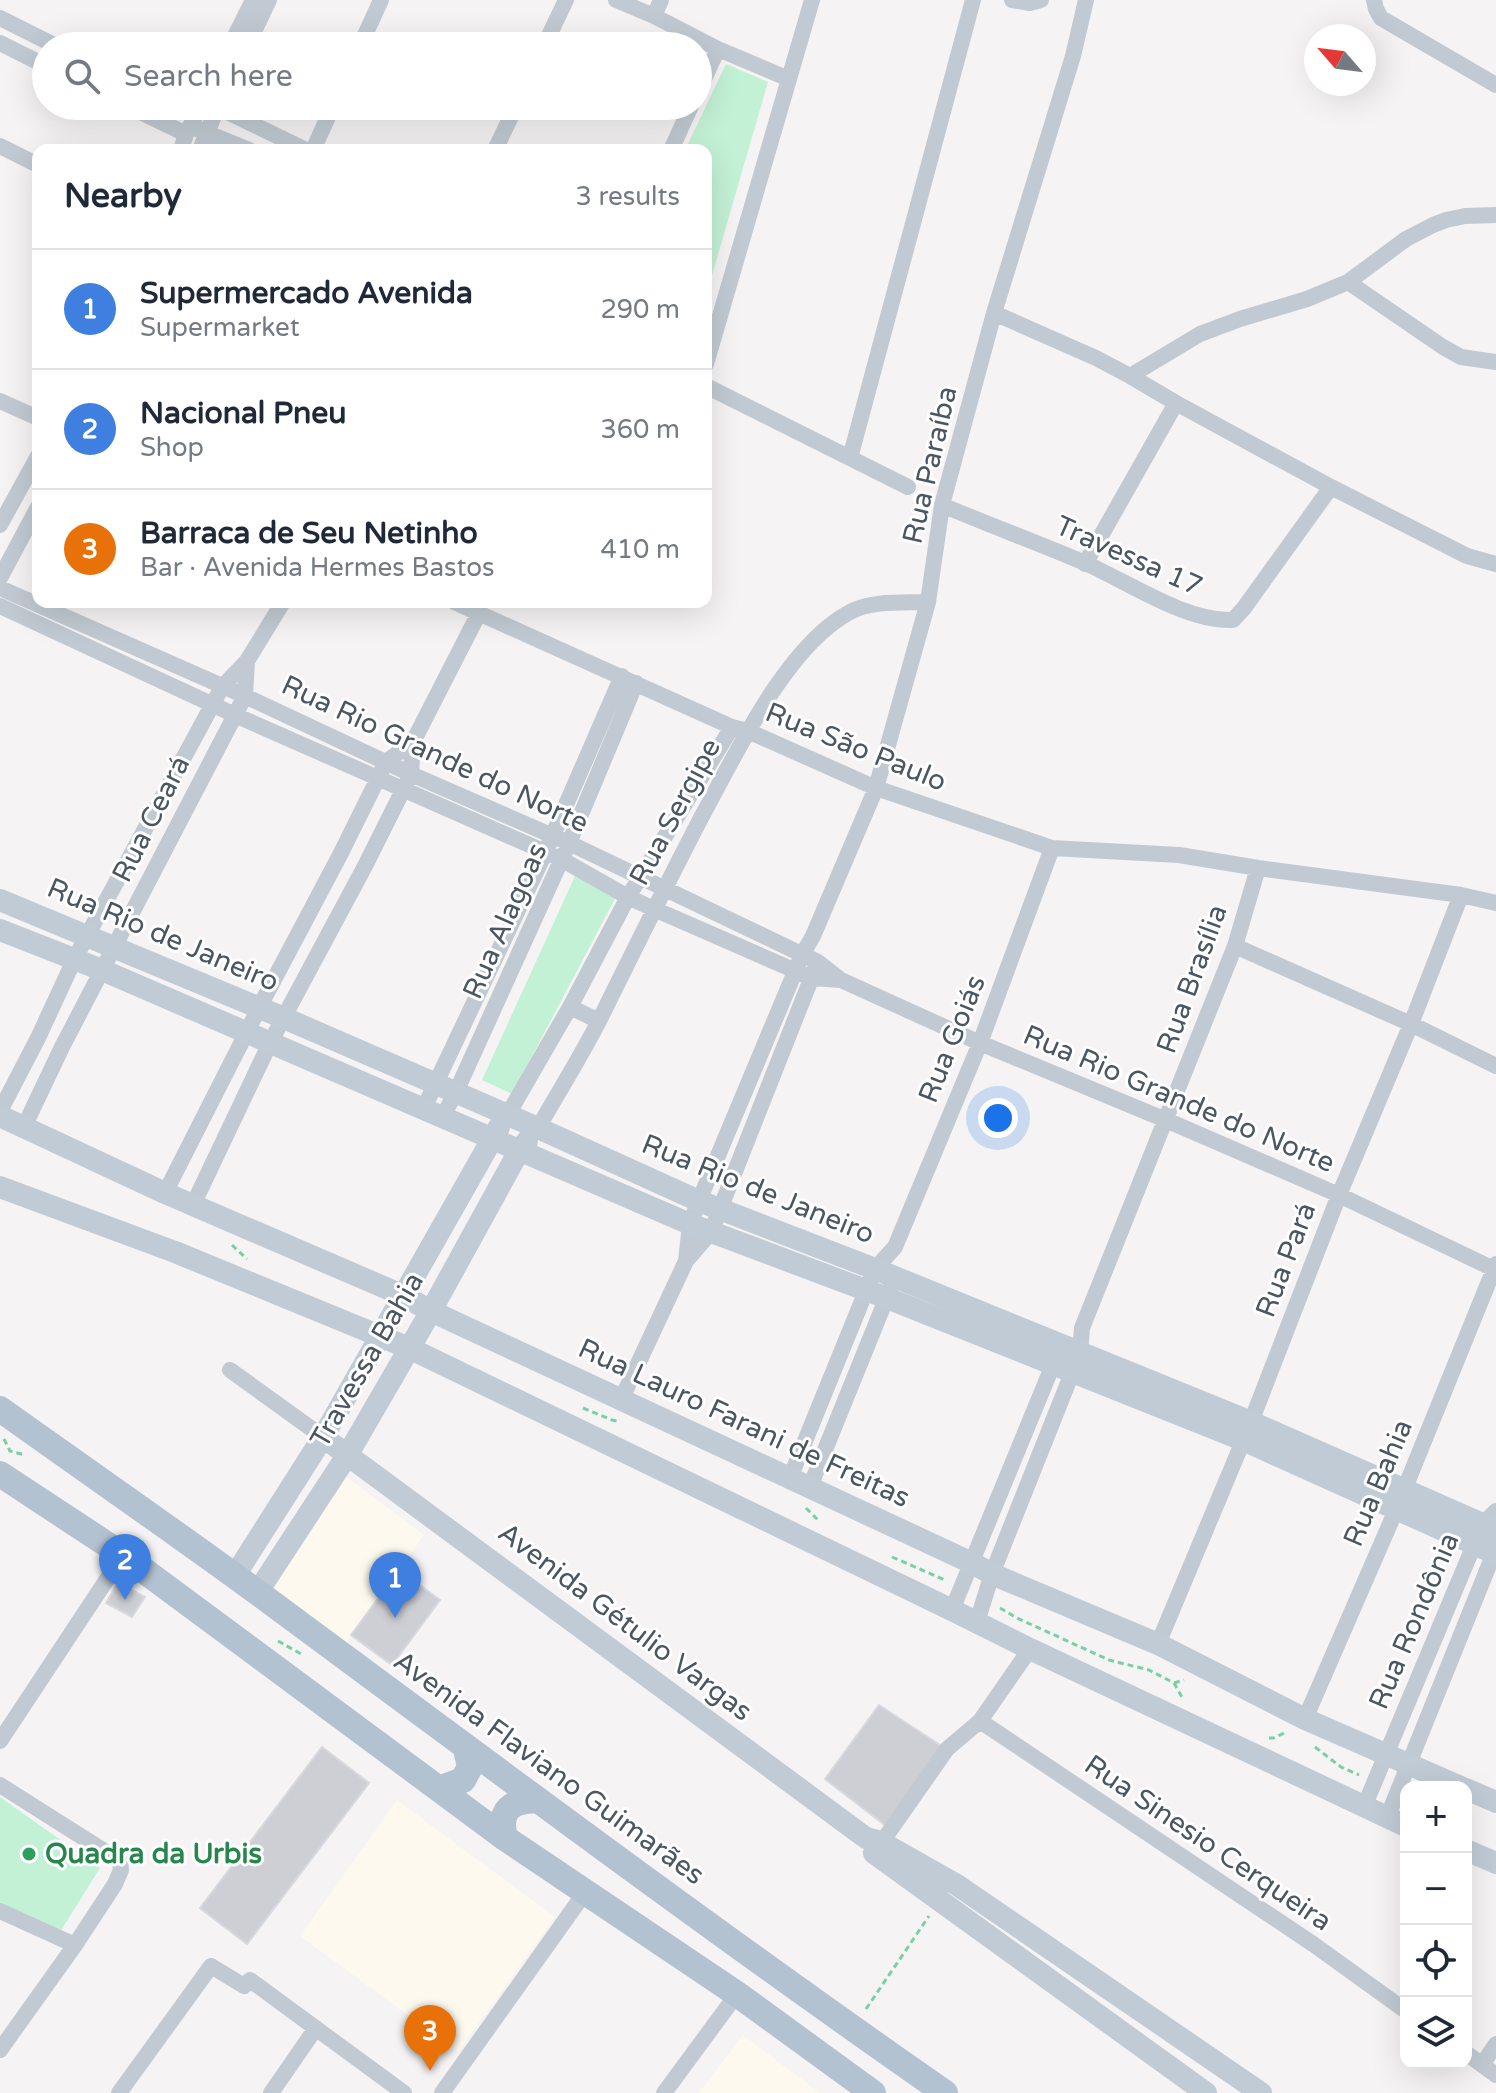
<!DOCTYPE html>
<html lang="en">
<head>
<meta charset="utf-8">
<style>
  body { margin:0; font-family:"Varela Round",sans-serif; background:#f6f6f7; color:#1f2937 }
  .controls { position:absolute; right:24px; bottom:24px; display:grid; overflow:hidden; border-radius:16px; box-shadow:0 8px 32px #0002 }
  .controls button { width:72px; height:72px; display:grid; place-items:center; padding:0; border:0; border-bottom:2px solid #e0e1e3; background:#fff; color:#1f2937; font:40px sans-serif }
  .compass { position:absolute; left:1304px; top:24px; width:72px; height:72px; border-radius:50%; background:#fff; box-shadow:0 8px 32px #0002; rotate:298deg }
  .you { position:absolute; left:998px; top:1118px; width:28px; height:28px; margin:-20px; border:6px solid #fff; border-radius:50%; background:#1a73e8; box-shadow:0 0 0 12px #1a73e833 }
  .badge { display:grid; place-items:center; width:52px; height:52px; border-radius:50%; background:#1a73e8; color:#fff; font-size:26px; font-weight:700 }
  .pin { position:absolute; translate:-50% -66px; filter:drop-shadow(0 2px 4px #0008) }
  .pin::after { content:''; position:absolute; top:42px; width:28px; height:24px; background:inherit; clip-path:polygon(0 0,100% 0,50% 100%) }
  .list { margin:0; padding:0; list-style:none }
  h2 { display:flex; justify-content:space-between; align-items:center; height:104px; margin:0; padding:0 32px; font-size:34px }
  h2 small { font-size:26px; font-weight:400; color:#747a83 }
  .list li { display:grid; grid-template-columns:52px 1fr auto; gap:24px; align-items:center; box-sizing:border-box; height:120px; padding:0 32px; border-top:2px solid #e0e1e3 }
  .list b { display:block; font-size:30px; white-space:nowrap }
  .list p { margin:0; font-size:26px; white-space:nowrap; color:#747a83 }
  .list em { font-size:26px; font-style:normal; color:#747a83 }
  .icon { flex:none; width:44px; height:44px; fill:none; stroke:currentColor; stroke-width:2; stroke-linecap:round; stroke-linejoin:round }
  .map { position:relative; flex:none; width:1496px; height:2093px; overflow:hidden }
  .search { position:absolute; background:#fff; box-shadow:0 8px 32px #0002; left:32px; top:32px; width:680px; height:88px; display:flex; align-items:center; gap:20px; box-sizing:border-box; padding:0 28px; border-radius:44px; color:#747a83; font-size:30px }
  .panel { position:absolute; background:#fff; box-shadow:0 8px 32px #0002; left:32px; top:144px; width:680px; height:464px; border-radius:16px }
  .map>svg:first-child { display:block }
  .commercial { fill:#fdf9ef }
  .green { fill:#c3f1d5 }
  .building { fill:#cdcfd5; stroke:#d7d9de; stroke-width:2 }
  .lines { fill:none; stroke-linecap:round; stroke-linejoin:round }
  .path { stroke:#7ad0a6; stroke-width:3; stroke-dasharray:6 4; stroke-linecap:butt }
  .street { stroke:#c1cad2; stroke-width:16 }
  .secondary { stroke:#c1cbd6; stroke-width:22 }
  .primary { stroke:#b3c2d1; stroke-width:26 }
  .leisure-dot { fill:#2e9e5b; stroke:#fff; stroke-width:3 }
  .labels { text-anchor:middle; dominant-baseline:central; stroke-width:6; stroke-linejoin:round; paint-order:stroke }
  .street-label { font-size:28px; fill:#4a5661; stroke:#fff }
  .leisure-label { font-size:28px; font-weight:bold; fill:#27864d; stroke:#fff; text-anchor:start }
</style>
</head>
<body>
<div class="map">
<svg width="1496" height="2093" viewBox="0 0 1496 2093">
  <rect width="100%" height="100%" fill="#f5f3f3"/>
  <path class="commercial" d="M344,1475L424,1535L351,1635L347,1643L269,1587Z
    M397,1800L555,1917L458,2052L300,1936Z
    M743,2035L820,2093H699Z"/>
  <path class="green" d="M726,64L768,82L706,296V150H685Z
    M576,874L617,895L512,1094L482,1080Z
    M0,1797L100,1868L60,1932L0,1903Z"/>
  <path class="building" d="M399,1570L440,1600L392,1665L351,1635Z
    M118,1583L145,1597L132,1617L106,1603Z
    M879,1705L946,1749L890,1829L825,1779Z
    M322,1747L369,1783L247,1944L200,1908Z"/>
  <g class="lines">
    <path class="path" d="M232,1245L247,1259
      M583,1408L612,1420L617,1421
      M4,1439L10,1451L25,1455
      M806,1508L820,1522
      M892,1557L947,1581
      M1000,1608L1017,1618L1109,1660L1149,1670L1174,1683L1183,1699
      M278,1641L303,1655
      M1174,1683L1184,1680
      M1269,1738H1274L1286,1732
      M1315,1747L1341,1767L1359,1775
      M866,2009L929,1916"/>
    <path class="street" d="M616,0L654,16L718,49L789,79
      M1012,0L1030,3L1041,0
      M1374,0L1376,9L1381,18L1496,85
      M654,16L661,0
      M0,18L56,46
      M0,43L46,66
      M230,46L253,0
      M247,46L269,0
      M360,46L381,0
      M544,46L566,0
      M698,92L718,49
      M128,106L186,134
      M215,106L306,150
      M190,126L249,150
      M0,146L38,165
      M181,150L186,134L201,106
      M200,150L218,106
      M313,150L333,106
      M495,150L516,106
      M671,150L691,106
      M1348,282L1443,347L1461,357L1496,362
      M994,313L1096,358L1130,376L1176,403L1331,487L1467,556L1496,564
      M706,364L812,0
      M1130,376L1200,334L1240,319L1307,299L1348,282L1406,239L1433,225L1446,220L1465,216L1496,215
      M706,386L908,487
      M0,401L38,418
      M850,458L973,0
      M942,505C989,525 1038,543 1085,563C1128,582 1186,622 1233,620L1244,608L1331,487
      M0,525L38,456
      M1085,564L1176,403
      M0,578L38,507
      M0,588L245,696L411,774L569,843L818,962L841,980L980,1043L1166,1120L1339,1195L1496,1270
      M454,602L732,727L748,731L876,788L1052,848L1179,855L1258,868L1461,895L1496,903
      M0,606L235,715L561,859L628,897L654,909L812,978L841,980
      M1235,946L1411,1024L1496,1066
      M570,1007L599,1021
      M424,1108L545,853L622,676
      M0,1111L38,1038L74,960L222,687L247,661L283,602
      M443,1116L456,1092L569,843L636,683
      M507,1116L570,1007L628,897L732,727
      M24,1127L62,1047L245,696L247,661
      M538,1128C559,1091 582,1055 601,1017C634,950 667,883 702,816C736,754 786,646 850,612C872,600 904,603 928,602
      M165,1193L259,1008L341,853L386,762L413,742
      M193,1205L270,1043L365,866L411,774L413,742L479,613
      M686,1261L690,1224L699,1201L802,955L813,936L876,788L928,602L942,505L994,313L1073,56L1086,0
      M230,1370L323,1437
      M622,1398L686,1261L711,1232L815,969
      M790,1478L875,1269L895,1247L980,1043L1052,848
      M810,1487L891,1287
      M952,1610L1057,1355
      M977,1622L992,1574L1080,1353L1082,1328L1235,946L1258,868
      M1158,1644L1251,1422L1339,1195L1411,1024L1461,895
      M1305,1719L1396,1510L1496,1264
      M980,1721L1313,1944L1406,2011
      M0,1741L123,1555
      M0,1785L120,1861L121,1870L115,1884L75,1945L0,2050
      M1364,1807L1474,1545L1483,1524L1496,1511
      M1387,1818L1496,1548
      M877,1849L947,1749L980,1721L1030,1649
      M0,1911L75,1945
      M1466,2053L1496,2075
      M1482,2065L1496,2044
      M119,2093L211,1966L244,1986L250,1980L404,2093
      M271,2093L316,2028
      M442,2093L586,1891
      M664,2093L737,1994"/>
    <path class="secondary" d="M0,900L284,1018L538,1128L699,1201L875,1269L1251,1422L1496,1530
      M0,930L102,970L690,1224L887,1298L1243,1440L1496,1554
      M0,1116L165,1193L402,1295L431,1311L972,1563L992,1574L1158,1644L1305,1719L1461,1787
      M0,1187L175,1252L409,1348L952,1610L1030,1649L1406,1826
      M323,1437L866,1838L881,1842L957,1885L1261,2093
      M234,1577L323,1437L499,1127
      M257,1593L348,1454L431,1311L519,1151L527,1141
      M1466,1789L1496,1802
      M1466,1850L1496,1863
      M874,1853L1206,2093"/>
    <path class="primary" d="M0,1409C87,1471 175,1532 261,1595C488,1763 714,1932 945,2093
      M0,1474L123,1555L505,1838L737,1994L873,2093
      M439,1789L463,1780L470,1767L466,1749
      M505,1838C498,1809 511,1801 538,1800"/>
  </g>
  <circle class="leisure-dot" cx="29" cy="1854" r="8"/>
  <g class="labels">
    <g class="street-label">
      <text transform="translate(930 465) rotate(-77)">Rua Paraíba</text>
      <text transform="translate(1129 556) rotate(24)">Travessa 17</text>
      <text transform="translate(856 747) rotate(22)">Rua São Paulo</text>
      <text transform="translate(435 754) rotate(25)">Rua Rio Grande do Norte</text>
      <text transform="translate(675 812) rotate(-62)">Rua Sergipe</text>
      <text transform="translate(151 819) rotate(-63)">Rua Ceará</text>
      <text transform="translate(505 921) rotate(-66)">Rua Alagoas</text>
      <text transform="translate(163 935) rotate(23)">Rua Rio de Janeiro</text>
      <text transform="translate(1192 979) rotate(-70)">Rua Brasília</text>
      <text transform="translate(952 1039) rotate(-68)">Rua Goiás</text>
      <text transform="translate(1179 1099) rotate(23)">Rua Rio Grande do Norte</text>
      <text transform="translate(758 1189) rotate(22)">Rua Rio de Janeiro</text>
      <text transform="translate(1286 1260) rotate(-69)">Rua Pará</text>
      <text transform="translate(367 1360) rotate(-60)">Travessa Bahia</text>
      <text transform="translate(744 1423) rotate(25)">Rua Lauro Farani de Freitas</text>
      <text transform="translate(1378 1483) rotate(-67)">Rua Bahia</text>
      <text transform="translate(1414 1621) rotate(-67)">Rua Rondônia</text>
      <text transform="translate(625 1622) rotate(37)">Avenida Gétulio Vargas</text>
      <text transform="translate(549 1768) rotate(36)">Avenida Flaviano Guimarães</text>
      <text transform="translate(1208 1843) rotate(34)">Rua Sinesio Cerqueira</text>
    </g>
    <g class="leisure-label">
      <text x="45" y="1854">Quadra da Urbis</text>
    </g>
  </g>
</svg>
<div class="controls">
<button>+</button>
<button>−</button>
<button><svg class="icon" aria-label="locate" viewBox="0 0 24 24"><circle cx="12" cy="12" r="6"/><path d="M12 2v4M12 18v4M2 12h4M18 12h4"/></svg></button>
<button><svg class="icon" aria-label="layers" viewBox="0 0 24 24"><path d="M12 4l9 5-9 5-9-5zM3 14l9 5 9-5"/></svg></button>
</div>
<svg class="compass" viewBox="-18 -18 36 36"><path d="M0-13l5 13h-10z" fill="#e53935"/><path d="M0 13l5-13h-10z" fill="#747a83"/></svg>
<div class="you"></div>
<div class="pin badge" style="left:395px;top:1618px;background:#3f7fe0">1</div>
<div class="pin badge" style="left:125px;top:1600px;background:#3f7fe0">2</div>
<div class="pin badge" style="left:430px;top:2071px;background:#e8710a">3</div>
<div class="search"><svg class="icon" aria-label="search" viewBox="0 0 24 24"><circle cx="10" cy="10" r="6"/><path d="M15 15l6 6"/></svg>Search here</div>
<section class="panel">
<h2>Nearby<small>3 results</small></h2>
<ul class="list">
<li><span class="badge" style="background:#3f7fe0">1</span><div><b>Supermercado Avenida</b><p>Supermarket</p></div><em>290 m</em></li>
<li><span class="badge" style="background:#3f7fe0">2</span><div><b>Nacional Pneu</b><p>Shop</p></div><em>360 m</em></li>
<li><span class="badge" style="background:#e8710a">3</span><div><b>Barraca de Seu Netinho</b><p>Bar · Avenida Hermes Bastos</p></div><em>410 m</em></li>
</ul>
</section>
</div>
</body>
</html>
